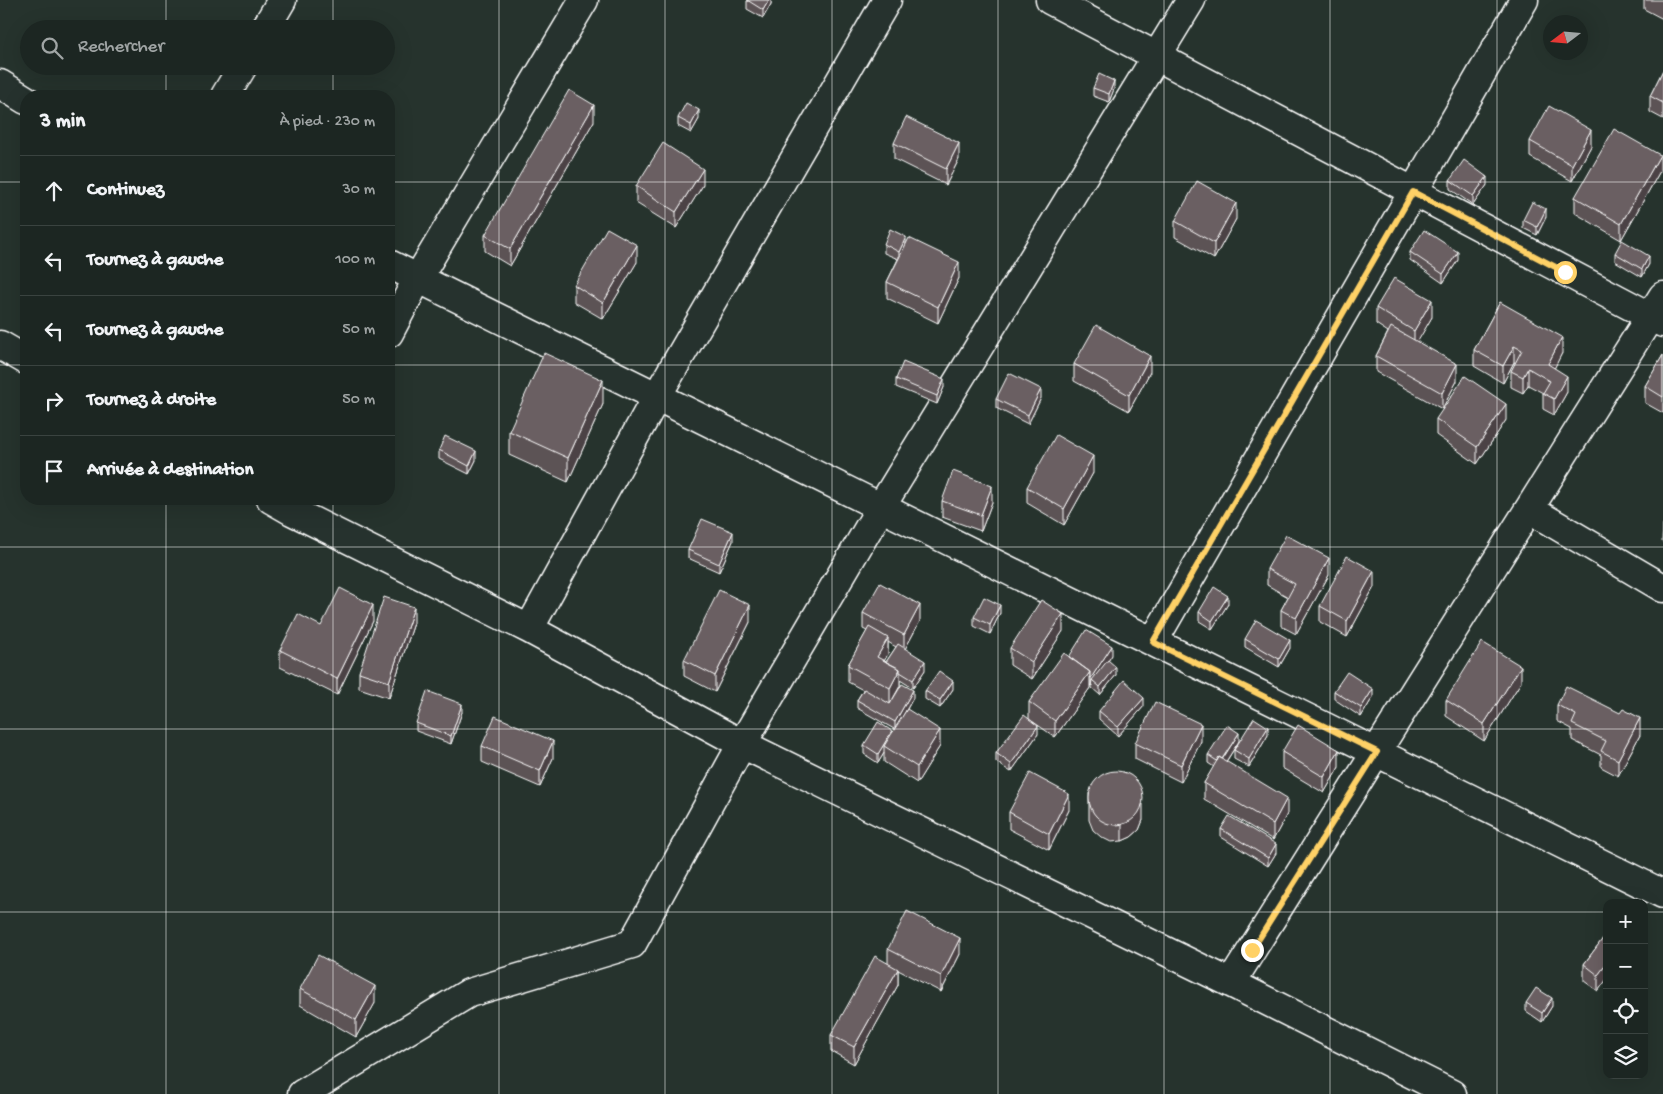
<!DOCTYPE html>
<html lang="fr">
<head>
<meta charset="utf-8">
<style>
  body { margin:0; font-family:"Gochi Hand",sans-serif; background:#252e2a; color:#f1f3f6 }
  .controls { position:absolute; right:15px; bottom:15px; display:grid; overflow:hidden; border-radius:10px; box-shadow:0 5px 20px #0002 }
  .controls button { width:45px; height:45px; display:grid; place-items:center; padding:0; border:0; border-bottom:1px solid #3a4340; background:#1c2622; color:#f1f3f6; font:25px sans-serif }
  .compass { position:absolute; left:1543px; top:15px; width:45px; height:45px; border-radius:50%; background:#1c2622; box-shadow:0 5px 20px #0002; rotate:254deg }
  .stop { position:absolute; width:15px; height:15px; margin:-11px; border:4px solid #ffd166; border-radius:50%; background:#fff }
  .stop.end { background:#ffd166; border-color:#fff; box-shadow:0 1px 5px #0008 }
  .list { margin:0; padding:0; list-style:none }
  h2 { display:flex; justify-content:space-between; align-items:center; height:65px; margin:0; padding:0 20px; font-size:21px }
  h2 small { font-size:16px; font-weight:400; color:#a0a5a5 }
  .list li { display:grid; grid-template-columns:32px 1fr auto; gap:15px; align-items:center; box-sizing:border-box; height:70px; padding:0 20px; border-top:1px solid #3a4340 }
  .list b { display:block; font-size:19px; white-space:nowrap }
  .list em { font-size:16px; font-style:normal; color:#a0a5a5 }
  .icon { flex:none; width:28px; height:28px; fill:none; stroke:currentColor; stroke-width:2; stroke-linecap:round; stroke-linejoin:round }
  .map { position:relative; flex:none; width:1663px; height:1094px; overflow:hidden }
  .search { position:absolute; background:#1c2622; box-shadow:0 5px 20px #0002; left:20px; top:20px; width:375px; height:55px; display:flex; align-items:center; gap:12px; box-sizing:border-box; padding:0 18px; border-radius:28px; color:#a0a5a5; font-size:19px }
  .panel { position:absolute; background:#1c2622; box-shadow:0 5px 20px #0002; left:20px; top:90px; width:375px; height:415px; border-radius:20px }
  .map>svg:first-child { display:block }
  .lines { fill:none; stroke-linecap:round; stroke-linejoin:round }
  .minor-casing { stroke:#fff; stroke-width:31 }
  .minor { stroke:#26332d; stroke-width:28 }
  .wall { fill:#5c5254; stroke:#fff; fill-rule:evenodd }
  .shaded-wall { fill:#4b4245; stroke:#fff }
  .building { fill:#6b5f62; stroke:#fff }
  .route { stroke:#ffd166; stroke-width:6 }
  .grid { fill:none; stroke:#fff; stroke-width:1; stroke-opacity:0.55 }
</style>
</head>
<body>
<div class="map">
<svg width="1663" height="1094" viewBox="0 0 1663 1094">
  <rect width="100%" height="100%" fill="#26332d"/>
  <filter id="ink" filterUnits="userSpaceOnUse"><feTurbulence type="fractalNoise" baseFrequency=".02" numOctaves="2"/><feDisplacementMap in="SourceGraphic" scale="10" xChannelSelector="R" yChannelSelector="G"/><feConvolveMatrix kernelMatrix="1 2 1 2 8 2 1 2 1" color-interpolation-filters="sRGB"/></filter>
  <g filter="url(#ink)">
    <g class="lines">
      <defs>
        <path id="minor" d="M1050,0L1663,323
          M265,29L282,0
          M0,84L26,100
          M225,96L243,66
          M389,264L1663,894
          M389,333L418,278L584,0
          M0,345L26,360
          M271,499L292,511L529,629L742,744L1231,983L1452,1094
          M1529,509L1663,588
          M529,629L657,396L887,0
          M1153,642L1524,0
          M1231,983L1663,296
          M302,1094L469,993L632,944L742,744L881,507L1191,0"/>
      </defs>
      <use href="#minor" class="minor-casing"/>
      <use href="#minor" class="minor"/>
    </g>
    <path class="wall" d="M771,0V4L763,18L747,9V1Z
      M1644,0H1663V19L1644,9Z
      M1663,70V119L1650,112V96Z
      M1093,88L1114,89L1109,102L1093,96Z
      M678,118L699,119L691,133L678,126Z
      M594,121L510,266L485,251V235Z
      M1530,141L1591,146L1572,181L1530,157Z
      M894,143L959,159L946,185L894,159Z
      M1660,171L1621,240L1575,213V197Z
      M1450,180L1487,185L1473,205L1450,189Z
      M703,185L676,228L636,203V186Z
      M1546,217L1537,235L1523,228V220Z
      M1236,219L1214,259L1175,237V221Z
      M906,243L959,278L938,323L887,298V282L898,259L884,253V244Z
      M1410,252L1458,260L1443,283L1410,260Z
      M1615,253L1649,264L1642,277L1615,261Z
      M637,262L603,319L574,302V285Z
      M1500,302L1562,353L1554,368L1567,392L1554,415L1543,409V393L1528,385L1523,393L1511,387V371L1516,363L1514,362L1503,383L1474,366V350Z
      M1376,308L1432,317L1417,342L1457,381L1442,409L1376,372V356L1388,332L1376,324Z
      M1663,355V413L1645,403V386Z
      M1074,364L1150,372L1129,411L1074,381Z
      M896,379L944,387L937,404L896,387Z
      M1041,398L1028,424L996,408V399Z
      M603,404L568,482L509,455V431Z
      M1436,419L1506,420L1477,464L1436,435Z
      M439,450L476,460L469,474L439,459Z
      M1093,473L1064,525L1027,503V487Z
      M942,501L992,502L981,531L942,517Z
      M1663,524V542H1662Z
      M733,541L719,572L688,558V550Z
      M1267,569L1329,575L1296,634L1281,626V610L1288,597L1267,585Z
      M1374,587L1347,637L1320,622V606Z
      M1228,604L1212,629L1199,621V612Z
      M863,613L920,621L905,649L925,670L913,688L900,680V686L890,704L913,698L907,709L940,746L917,783L884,762V753L878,763L864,754V745L892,733L894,729L857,708V700L863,690L848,682V665L867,631L863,629ZM888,642L896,647L886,662L884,661L888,654Z
      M1000,613L990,634L974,626V617Z
      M373,621L337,695L280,667V650L321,626Z
      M750,622L715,692L684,676V660Z
      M414,623L389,698L359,688V672Z
      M1063,631L1032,679L1010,665V648Z
      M1245,639L1290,648L1279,667L1245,647Z
      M1112,655L1108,661L1116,675L1100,695L1092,688V685L1091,686L1090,685V688L1055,737L1029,719V702L1069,657Z
      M1521,682L1484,741L1446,716V700Z
      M953,689L940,708L925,699V691Z
      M1334,691L1373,697L1361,717L1334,699Z
      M1557,705L1640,735L1618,776L1601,767V755L1572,740V729L1557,721Z
      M1144,706L1118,736L1099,719V711Z
      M462,712L451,744L416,731V723Z
      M1038,734L1011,772L996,762V753Z
      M1268,735L1249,767L1234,759V750Z
      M1201,741L1181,782L1135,759V743Z
      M1239,741L1226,762L1287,814L1273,840L1204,799V783L1214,767L1208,763V755Z
      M482,746L553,758L540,787L482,762Z
      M1282,752L1339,767L1324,793L1282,768Z
      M1089,793L1143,820L1139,830L1131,837L1122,841L1111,842L1101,837L1093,830L1089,820Z
      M1069,810L1049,850L1009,829V812Z
      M1221,829L1276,853L1268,866L1221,837Z
      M1607,933V979L1598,991L1584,981V964Z
      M888,949L960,954L941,992L898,970V985L854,1064L831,1051V1035L888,964Z
      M300,989L375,1003L356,1037L300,1005Z
      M1526,1003L1552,1006L1542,1022L1526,1011Z"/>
    <path class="shaded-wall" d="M769,0H771V4L763,18V10Z
      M1114,81V89L1109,102V94Z
      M594,105V121L510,266V249Z
      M699,110V119L691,133V125Z
      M1591,130V146L1572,181V165Z
      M959,143V159L946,185V169Z
      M1660,155V171L1621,240V224Z
      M703,169V185L676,228V212Z
      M1487,177V185L1473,205V196Z
      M1236,203V219L1214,259V243Z
      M1546,209V217L1537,235V227Z
      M906,237V245L899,260V252Z
      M637,245V262L603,319V303Z
      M1458,252V260L1443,283V274Z
      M1649,256V264L1642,277V269Z
      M959,262V278L938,323V307Z
      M1432,300V317L1414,348V331Z
      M1562,337V353L1548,381V364Z
      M1514,346V362L1503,383V366Z
      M1150,356V372L1129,411V395Z
      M1457,364V381L1442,409V393Z
      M1528,368V385L1523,393V377Z
      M1567,376V392L1554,415V399Z
      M944,379V387L937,404V396Z
      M603,380V404L568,482V458Z
      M1041,389V398L1028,424V415Z
      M1506,404V420L1477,464V447Z
      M476,451V460L469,474V466Z
      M1093,456V473L1064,525V509Z
      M992,486V502L981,531V515Z
      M733,532V541L719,572V564Z
      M1329,558V575L1296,634V618Z
      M1374,571V587L1347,637V621Z
      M1228,596V604L1212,629V621Z
      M373,605V621L337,695V679Z
      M750,605V622L715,692V676Z
      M920,605V621L904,651V635Z
      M1000,605V613L990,634V625Z
      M414,607V623L389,698V682Z
      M1063,614V631L1032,679V662Z
      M888,638V654L877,674V657Z
      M1290,640V648L1279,667V659Z
      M1112,646V655L1094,682L1092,680L1091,686V678Z
      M925,661V670L913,688V680Z
      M1521,666V682L1484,741V724Z
      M1116,667V675L1100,695V687Z
      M900,669V686L890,704V688Z
      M1090,672V688L1055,737V721Z
      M953,681V689L940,708V700Z
      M1373,689V697L1361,717V708Z
      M913,690V698L895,730V722Z
      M1144,698V706L1118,736V727Z
      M462,704V712L451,744V736Z
      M1640,718V735L1618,776V760Z
      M1201,724V741L1181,782V765Z
      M1038,726V734L1011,772V764Z
      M1268,727V735L1249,767V759Z
      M940,730V746L917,783V767Z
      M892,731V740L884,746V753L878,763V754Z
      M1239,733V741L1220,771V763Z
      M553,741V758L540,787V771Z
      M1339,750V767L1324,793V777Z
      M1069,794V810L1049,850V834Z
      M1287,798V814L1273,840V824Z
      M1143,804V820L1139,830L1131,837L1122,841V825Z
      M1276,844V853L1268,866V858Z
      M960,938V954L941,992V976Z
      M1607,963V979L1598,991V975Z
      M898,969V985L854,1064V1047Z
      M375,986V1003L356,1037V1020Z
      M1552,998V1006L1542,1022V1013Z"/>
    <path class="building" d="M747,0H769L763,10Z
      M1663,70V103L1650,96Z
      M1099,74L1114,81L1109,94L1093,88Z
      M569,90L594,105L510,249L485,235Z
      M686,103L699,110L691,125L678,118Z
      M1549,106L1591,130L1572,165L1530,141Z
      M906,117L959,143L946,169L894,143Z
      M1614,129L1660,155L1621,224L1575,197Z
      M663,143L703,169L676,212L636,186Z
      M1464,160L1487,177L1473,196L1450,180Z
      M1197,181L1236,203L1214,243L1175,221Z
      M1532,202L1546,209L1537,227L1523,220Z
      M607,228L637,245L603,303L574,285Z
      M890,229L906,237L899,252L884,244Z
      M1424,230L1458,252L1443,274L1410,252Z
      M909,238L959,262L938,307L887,282Z
      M1622,240L1649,256L1642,269L1615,253Z
      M1394,278L1432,300L1414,331L1376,308Z
      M1500,302L1562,337L1548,364L1567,376L1554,399L1543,393L1550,381L1528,368L1523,377L1511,371L1522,350L1514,346L1503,366L1474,350Z
      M1096,325L1150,356L1129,395L1074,364Z
      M1391,327L1457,364L1442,393L1376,356Z
      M544,353L603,380L568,458L509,431Z
      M1663,355V397L1645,386Z
      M903,362L944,379L937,396L896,379Z
      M1009,373L1041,389L1028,415L996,399Z
      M1465,376L1506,404L1477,447L1436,419Z
      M1056,435L1093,456L1064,509L1027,487Z
      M445,436L476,451L469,466L439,450Z
      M953,471L992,486L981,515L942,501Z
      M702,519L733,532L719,564L688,550Z
      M1286,535L1329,558L1296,618L1281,610L1295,584L1267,569Z
      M1347,556L1374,571L1347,621L1320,606Z
      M880,583L920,605L904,635L863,613Z
      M1214,587L1228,596L1212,621L1199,612Z
      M340,588L373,605L337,679L280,650L298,614L321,626Z
      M719,590L750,605L715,676L684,660Z
      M384,597L414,607L389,682L359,672Z
      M984,597L1000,605L990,625L974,617Z
      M1041,600L1063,614L1032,662L1010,648Z
      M1256,620L1290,640L1279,659L1245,639Z
      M869,627L888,638L877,657L900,669L890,688L848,665Z
      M1086,630L1112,646L1091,678L1090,677V672L1069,657Z
      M1482,642L1521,666L1484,724L1446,700Z
      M898,644L925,661L913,680L900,672V669L886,662Z
      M1064,653L1090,672L1055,721L1029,702Z
      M1108,660L1116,667L1100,687L1092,680Z
      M939,671L953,681L940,700L925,691Z
      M1347,672L1373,689L1361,708L1334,691Z
      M1124,680L1144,698L1118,727L1099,711Z
      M902,684L913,690L895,722L857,700L864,689L890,704Z
      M1566,686L1620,713L1623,709L1640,718L1618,760L1601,751L1606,741L1572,724L1576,715L1557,705Z
      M427,691L462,704L451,736L416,723Z
      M1155,702L1201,724L1181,765L1135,743Z
      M907,709L940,730L917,767L884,746Z
      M1024,715L1038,726L1011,764L996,753Z
      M495,716L553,741L540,771L482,746Z
      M1254,718L1268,727L1249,759L1234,750Z
      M878,722L892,731L878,754L864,745Z
      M1227,725L1239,733L1222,759L1219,757L1217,761L1208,755Z
      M1298,725L1339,750L1324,777L1282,752Z
      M1219,757L1287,798L1273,824L1204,783Z
      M1089 798a27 27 0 1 1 54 0a27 27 0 1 1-54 0Z
      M1030,773L1069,794L1049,834L1009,812Z
      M1229,816L1276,844L1268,858L1221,829Z
      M907,911L960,938L941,976L888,949Z
      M1607,933V963L1598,975L1584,964Z
      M318,955L375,986L356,1020L300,989Z
      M875,956L898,969L854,1047L831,1035Z
      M1536,988L1552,998L1542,1013L1526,1003Z"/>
  </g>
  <g class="lines" filter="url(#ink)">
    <path class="route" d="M1252,950L1377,752L1153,642L1413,192L1565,272"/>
  </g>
  <path class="grid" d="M166,0V29M333,0V29M499,0V1094M665,0V1094M832,0V1094M998,0V1094M1164,0V1094M1330,0V1094M1497,0V1094M166,66V96M333,66V96M0,182H26M389,182H1663M0,365H26M389,365H1663M166,499V1094M333,499V1094M0,547H1663M0,729H1663M0,912H1607M1644,912H1663"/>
</svg>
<div class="controls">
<button>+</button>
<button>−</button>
<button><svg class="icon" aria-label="locate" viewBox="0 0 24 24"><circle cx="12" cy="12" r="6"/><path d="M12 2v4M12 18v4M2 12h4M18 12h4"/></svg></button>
<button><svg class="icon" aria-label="layers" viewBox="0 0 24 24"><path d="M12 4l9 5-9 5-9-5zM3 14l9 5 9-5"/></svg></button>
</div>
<svg class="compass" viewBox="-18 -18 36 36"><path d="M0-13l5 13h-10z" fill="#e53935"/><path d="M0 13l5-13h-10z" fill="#a0a5a5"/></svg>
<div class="stop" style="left:1565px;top:272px"></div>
<div class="stop end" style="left:1252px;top:950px"></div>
<div class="search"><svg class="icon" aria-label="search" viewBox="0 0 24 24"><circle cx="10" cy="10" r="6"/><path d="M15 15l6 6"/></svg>Rechercher</div>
<section class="panel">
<h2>3 min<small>À pied · 230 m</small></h2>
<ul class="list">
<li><svg class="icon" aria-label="ahead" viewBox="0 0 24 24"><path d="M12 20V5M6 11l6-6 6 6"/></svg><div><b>Continuez</b></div><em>30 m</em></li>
<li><svg class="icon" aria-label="left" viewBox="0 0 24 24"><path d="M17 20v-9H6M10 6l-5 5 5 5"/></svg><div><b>Tournez à gauche</b></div><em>100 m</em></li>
<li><svg class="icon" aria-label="left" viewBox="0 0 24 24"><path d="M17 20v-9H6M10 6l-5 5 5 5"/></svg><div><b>Tournez à gauche</b></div><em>50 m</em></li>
<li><svg class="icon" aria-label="right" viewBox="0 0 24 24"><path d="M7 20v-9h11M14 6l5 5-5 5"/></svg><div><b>Tournez à droite</b></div><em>50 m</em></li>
<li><svg class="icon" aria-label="arrive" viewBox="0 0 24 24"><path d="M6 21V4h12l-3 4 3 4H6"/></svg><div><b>Arrivée à destination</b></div></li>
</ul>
</section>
</div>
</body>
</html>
